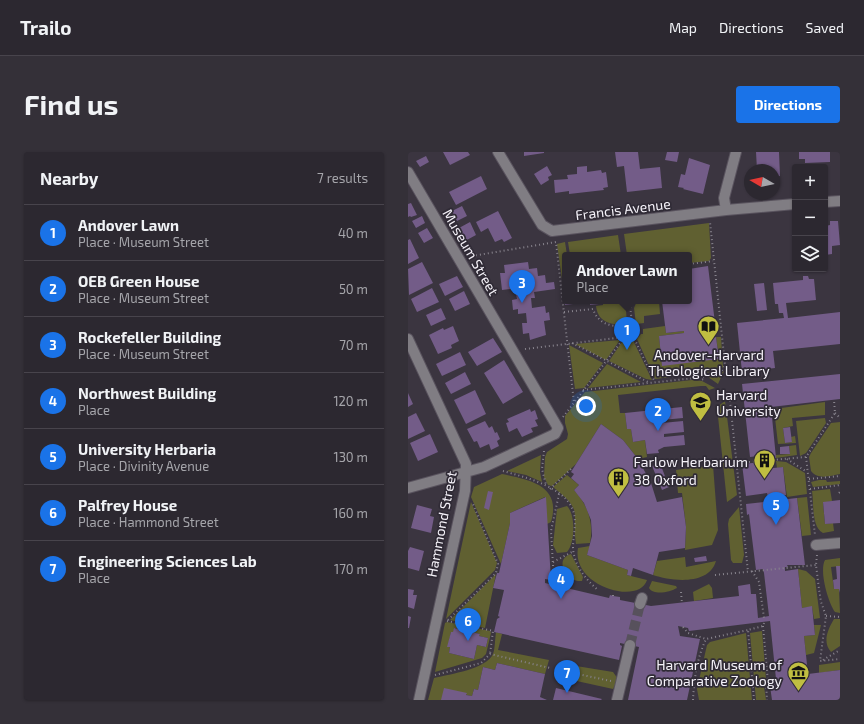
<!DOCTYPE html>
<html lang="en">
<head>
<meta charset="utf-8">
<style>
  body { margin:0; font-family:"Exo 2",sans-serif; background:#343038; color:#f1f3f6 }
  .controls { position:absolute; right:12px; top:12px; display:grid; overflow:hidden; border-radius:4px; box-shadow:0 1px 3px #0004 }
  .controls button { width:36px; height:36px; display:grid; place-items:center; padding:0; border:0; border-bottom:1px solid #48444c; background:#2c2830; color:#f1f3f6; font:20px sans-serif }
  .compass { position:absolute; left:336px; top:12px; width:36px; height:36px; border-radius:50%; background:#2c2830; box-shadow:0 1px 3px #0004; rotate:279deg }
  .you { position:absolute; left:178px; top:254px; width:14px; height:14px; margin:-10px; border:3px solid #fff; border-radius:50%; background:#1a73e8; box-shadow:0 0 0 6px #1a73e833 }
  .badge { display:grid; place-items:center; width:26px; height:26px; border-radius:50%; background:#1a73e8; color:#fff; font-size:13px; font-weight:700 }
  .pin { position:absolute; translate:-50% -33px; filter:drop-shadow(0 1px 2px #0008) }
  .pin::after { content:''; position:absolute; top:21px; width:14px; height:12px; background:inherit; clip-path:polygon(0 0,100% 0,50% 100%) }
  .popup { position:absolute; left:154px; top:100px; width:130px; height:52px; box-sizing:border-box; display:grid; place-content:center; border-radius:4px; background:#2c2830; filter:drop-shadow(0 1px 3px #0005); font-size:13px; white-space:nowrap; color:#a6a6ab }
  .popup b { font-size:15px; color:#f1f3f6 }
  .popup::after { content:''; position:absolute; left:50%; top:100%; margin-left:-8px; border:8px solid transparent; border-top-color:#2c2830 }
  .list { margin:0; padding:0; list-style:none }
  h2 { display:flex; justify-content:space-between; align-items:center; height:52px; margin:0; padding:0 16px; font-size:17px }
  h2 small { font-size:13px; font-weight:400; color:#a6a6ab }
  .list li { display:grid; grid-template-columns:26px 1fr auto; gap:12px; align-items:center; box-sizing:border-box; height:56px; padding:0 16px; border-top:1px solid #48444c }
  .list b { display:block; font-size:15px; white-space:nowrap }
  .list p { margin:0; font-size:13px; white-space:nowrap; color:#a6a6ab }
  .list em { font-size:13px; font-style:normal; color:#a6a6ab }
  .icon { flex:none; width:22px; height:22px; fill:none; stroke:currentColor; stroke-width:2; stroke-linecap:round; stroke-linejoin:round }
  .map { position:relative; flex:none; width:432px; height:548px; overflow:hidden; border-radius:4px }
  header { display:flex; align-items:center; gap:24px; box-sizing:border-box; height:56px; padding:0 20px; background:#2c2830; border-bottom:1px solid #48444c }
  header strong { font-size:19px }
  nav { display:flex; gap:22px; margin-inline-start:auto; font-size:14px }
  .intro { display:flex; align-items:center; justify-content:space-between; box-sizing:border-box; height:96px; padding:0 24px }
  h1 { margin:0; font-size:28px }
  .button { padding:10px 18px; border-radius:4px; background:#1a73e8; color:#fff; font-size:14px; font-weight:700 }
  main { display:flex; gap:24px; padding:0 24px }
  aside { flex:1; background:#2c2830; border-radius:4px; box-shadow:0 1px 3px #0004 }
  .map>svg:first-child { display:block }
  .green { fill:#606031; fill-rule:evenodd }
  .building { fill:#735c88 }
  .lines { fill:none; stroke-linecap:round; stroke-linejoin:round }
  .minor-tunnel { stroke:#57515c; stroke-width:10; stroke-dasharray:10 5; stroke-linecap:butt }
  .minor-casing { stroke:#59535e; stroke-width:12 }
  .path { stroke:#88848d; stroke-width:2; stroke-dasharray:1 3; stroke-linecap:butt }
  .minor { stroke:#807d83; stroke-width:10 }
  .labels { text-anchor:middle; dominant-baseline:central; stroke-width:3.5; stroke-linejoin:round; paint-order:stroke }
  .street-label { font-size:14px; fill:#f5f2f9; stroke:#302b36 }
  .poi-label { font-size:14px; fill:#f5f2f9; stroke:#302b36; text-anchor:start }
</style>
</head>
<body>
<header>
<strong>Trailo</strong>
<nav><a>Map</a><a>Directions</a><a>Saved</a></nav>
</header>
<div class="intro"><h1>Find us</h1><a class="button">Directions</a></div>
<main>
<aside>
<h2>Nearby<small>7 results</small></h2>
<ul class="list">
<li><span class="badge">1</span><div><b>Andover Lawn</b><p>Place · Museum Street</p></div><em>40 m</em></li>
<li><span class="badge">2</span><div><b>OEB Green House</b><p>Place · Museum Street</p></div><em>50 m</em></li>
<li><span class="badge">3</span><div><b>Rockefeller Building</b><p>Place · Museum Street</p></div><em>70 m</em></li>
<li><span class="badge">4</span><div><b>Northwest Building</b><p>Place</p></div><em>120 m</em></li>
<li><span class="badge">5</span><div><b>University Herbaria</b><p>Place · Divinity Avenue</p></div><em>130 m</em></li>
<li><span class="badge">6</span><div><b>Palfrey House</b><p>Place · Hammond Street</p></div><em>160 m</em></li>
<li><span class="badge">7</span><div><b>Engineering Sciences Lab</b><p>Place</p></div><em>170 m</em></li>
</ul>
</aside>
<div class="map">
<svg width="432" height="548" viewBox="0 0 432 548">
  <rect width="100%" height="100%" fill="#3b3540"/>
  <path class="green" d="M301,71L303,106L301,109L281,111V103H219L216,82Z
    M210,83L213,103H162L160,90Z
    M157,90L159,103H157V127H154L149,92Z
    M195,149H214L218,158L219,173C204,173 190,171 188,154L195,153Z
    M229,149H251L252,162L236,164V171L228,172L226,156Z
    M257,174L258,181L276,179V181L251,184L254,213L311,206L308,185H313L315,215L311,219L247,227L229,187L233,182H235V177Z
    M224,186L225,188L244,228L238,227L201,209L216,187Z
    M212,188L198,208L167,192Z
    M161,193L195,211L176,236L167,237Z
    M199,212L233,230L180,236Z
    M316,219L310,232L300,225L310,224Z
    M284,228L294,229L307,236L301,238L298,234H293L210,243L212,261H217L219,277H223L225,290L237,288L239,305L230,307L215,288L193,272L168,312L144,334L140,333L136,325L137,305L139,300L159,287L160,282L157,271V264L177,240Z
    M317,249L329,343L319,350L309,255Z
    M417,250V263L384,266L385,274L375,276L377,291L384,290L383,285L387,284L388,291L370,292L366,257Z
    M417,266L418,271L398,301L392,304L388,269Z
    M432,270V322C422,324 410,328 403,319L401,305L403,301L423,271Z
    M388,293L389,303L368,306V303L382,302L381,294Z
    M133,303L132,320L134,330L118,323L99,319Z
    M368,309L378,310L397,321L399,342L379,345L375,315L369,316Z
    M305,313L310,378L304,393L277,398L278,375L274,341H270L268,318Z
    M94,322C121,328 154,333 143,370L139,372L137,345L102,361V371L93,412L63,345L66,335Z
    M159,323L171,333L166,338C180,353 186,371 182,391L168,392C163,359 177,360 145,335Z
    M411,328H418L419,330L432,329V332L405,335L403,330Z
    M422,337L424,349L415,351L417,372L425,371L426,379L415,381C403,375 406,350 404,339Z
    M399,345L403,383L394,384L389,346Z
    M63,350L89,411L87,418L38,467Z
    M159,354C168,363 167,391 159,400L149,401L145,393L149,357Z
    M331,355L336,403L334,411H325L323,408L320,372L321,367Z
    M182,394L179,403L220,418L219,423L239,428C231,454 163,434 170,396Z
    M163,402L175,425L174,429C159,431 145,407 163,402Z
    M277,405L278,415L308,409C301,434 263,429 245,423L249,409Z
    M432,406V414L423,415L426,437H431L432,461L427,460C420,450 411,419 417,408Z
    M390,417L398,419L407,427L412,466L406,467L404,455L394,456Z
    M88,422L77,476L42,468Z
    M244,429L268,434L269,436C262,440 246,444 241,436Z
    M301,432L304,436L305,446L286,449L285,440Z
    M426,467H432V494L423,500C414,490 420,477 426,467Z
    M39,470L82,479L83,481L78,502L74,506L27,520L37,471ZM47,476L72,482L71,484L80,486L78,495L69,493L66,507L41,501L42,495L40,494L43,480H45Z
    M406,473H413L406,501L398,503L396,484L407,483Z
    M354,479L358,527L355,528L358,548H348L342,481Z
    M88,480L94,482L90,498L141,508L137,522L89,511L87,518L75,515L70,538L66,537L64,544L58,543L59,542L33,548H20L26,526C43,522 78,517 85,502C87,497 87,487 88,480Z
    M338,481L344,548H291L289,537L299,493L302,490Z
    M432,510V518L411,521V513Z
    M162,513L205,520L210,527L205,537L155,526L153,521L154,516Z"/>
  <path class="building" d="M35,0H60L62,3L42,13Z
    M116,0H136V1L116,4Z
    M207,0H230L232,17L252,15L254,36L219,40L216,14L209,15Z
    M259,0H271L269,10L257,8Z
    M348,0H371L372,24L366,25V18H349Z
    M391,0H422V10L397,11V7H391Z
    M18,4L21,10L12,15L8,9Z
    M281,6L302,13L295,42L275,37L276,36L270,35L273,22L277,23Z
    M139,14L144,23L140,25L141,28L133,33L126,22Z
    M179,14V20L193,18L194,21L198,20L200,35L195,36L196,38L161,42V39L147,41L146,28L160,27L159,23L169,22V15Z
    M73,24L79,37L48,53L41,40Z
    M3,51L9,63L3,65L2,64L0,65V52Z
    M54,54L59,64L49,69L44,59Z
    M90,59L104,86L96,90L94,87L87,90L80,76L73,80L68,70Z
    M14,64L17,71L8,76L4,69Z
    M422,69H430L432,93L424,94V102L417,103V74L422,73Z
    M62,70L68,83L57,89L51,76Z
    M19,76L25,86L16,91L10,81Z
    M2,87L11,106L0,112V88Z
    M14,110L25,131L1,143L0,117Z
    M120,110L121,117L129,116L130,124L137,123L138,131L146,130L147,137L126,140L127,146H123L124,156L137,154L138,161L141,160L142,168L136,169L138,183L122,188L121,181L115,182L114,171H119L118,161L110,162V157L105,158L104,148L109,147L108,142H112V136L94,138L92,121H97L96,113Z
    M300,114L307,171V177H304L305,186L308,185L311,207L254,214L251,184L276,181V179L258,181L254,149H281V117Z
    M49,124L55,135L37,144L31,132Z
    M395,124H400L401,127H406L408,148L378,151L380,166L432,160V192L365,199L367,216L334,220L329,171L376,166L375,161H371L370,152H367L365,131L395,128Z
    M356,131L359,158L349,159L346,132Z
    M24,136L31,150L9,160L3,147Z
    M155,136H157V146H156Z
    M56,139L62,152L47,159L41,147Z
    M156,149H181V150L157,153Z
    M182,149H191V152L182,153Z
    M33,156L38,167L23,174L18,163Z
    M45,174L51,189L43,193L44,196L30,202L21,183L35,176L36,178Z
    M85,186L94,200L69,214L60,200Z
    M52,200L58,213L34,224L28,212Z
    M96,208L115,240L95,252L76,221Z
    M57,220L63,232L43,242L37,231Z
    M432,222V247L363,255L368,306L359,307L358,303L342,305L334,232Z
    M67,238L78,262L58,272L46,248Z
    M0,241L5,252L0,255Z
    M274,255L275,266L254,268V271L275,269L276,280L256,282V285L276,283L277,293L256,295L250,298L251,301L239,302L237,288L225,290L223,277H219L217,261Z
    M122,257L123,260L127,258L130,267L127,268L130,274L123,276L125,280L114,285L109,276L101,280L98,271L101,270L99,267Z
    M8,261L17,279L0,287V265Z
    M77,269L81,276L84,274L87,281L89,280L92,287L89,289L91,294L83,298L81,292L72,296L69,289L66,290L59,277Z
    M193,272L215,288L230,307L243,331L249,350L274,345L278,375L277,396L251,400L245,423L225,416L223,424L219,423L220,418L179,403L184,384L183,368L176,351L166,338L171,333L163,326L166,322L163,320Z
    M382,275L384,290L377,291L375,276Z
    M22,282L30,300L10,309L2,291Z
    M381,294L382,302H372V295Z
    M355,310L356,317L375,315L378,343L360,345L359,341L338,344L334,312Z
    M252,311L261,335L254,338L244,314Z
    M80,339L85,340L81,358L76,356Z
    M138,345L143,428L137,427V431L201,446L202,443L205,444L212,445V448L243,454L331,444L330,434L342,432L343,442H348L350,466L361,464L356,421L355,417L348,418L341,362L339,363L338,352L389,346L397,413H379L380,415H377V419L390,417L394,456L404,454L407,483L396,484L400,522L432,518V548H364L361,527H368L362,469L281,479L280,476L270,474L272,484L292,487L279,548H220L231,495L212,491V493L214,494L211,508L86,480L89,467L92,465L90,464L96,438L85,436L89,421H91L102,371V361Z
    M432,348V371L417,372L415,350Z
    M9,353L24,357L22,364L26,365L23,381L3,376Z
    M2,395L16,399L11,419L0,416V399Z
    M298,404L299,409L287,410L286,406Z
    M428,414H432V441L431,437H426L425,428L429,427Z
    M0,437L6,438L5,443H9L6,457L0,455Z
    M0,464L3,465L1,476H0Z
    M46,476L72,482L71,484L80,486L78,495L69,493L66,507L41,501L42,495H39L43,480H45Z
    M89,511L137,522L132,545L139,548H33L36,536L59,541L58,543L64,544L66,537L70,538L75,515L87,518Z
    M148,536L194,547L193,548H145Z"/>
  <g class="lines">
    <path class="minor-tunnel" d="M222,493L232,452"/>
    <defs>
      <path id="minor" d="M90,0L134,73L144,79L318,58L387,52
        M0,20L150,276L147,282L76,315L0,336
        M417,50L432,49
        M318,58L316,46L328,0
        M0,187L58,312L57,339L11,548
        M408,393L432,391
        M232,452L234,446
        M209,548L222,493"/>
    </defs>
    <use href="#minor" class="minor-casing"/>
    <path class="path" d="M64,104L148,90L166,251
      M281,112L305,109
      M222,151L225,184
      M156,160L185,157C191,175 208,175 224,174
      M164,191L240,230
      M117,197L225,184L247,230
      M287,226C297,224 313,225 317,213L302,70
      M175,238L287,226L298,228
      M322,249L340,420
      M427,261L432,266
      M155,265L216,186
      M136,299L134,317L138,333
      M398,305L407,383
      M379,307L399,320
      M329,311L398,305L427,261L426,248
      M95,319C116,325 154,334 164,356C170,369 165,383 165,396C166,413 178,428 190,438
      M401,327L432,324
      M142,337L164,316
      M402,337L432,333
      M431,341L432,340
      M409,403L408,413L411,437L413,450L418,464L412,509L432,507
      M145,410L166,399
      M344,419L351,430L356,466
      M307,423L408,413
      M146,430L143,379L151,342
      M273,440L274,451
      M205,444V441
      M418,464L432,465
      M40,468L84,425L88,421L90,412L65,352
      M39,469L85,479L82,502
      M355,474L360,530H358L359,548
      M275,475L280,481L298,487
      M415,508L432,498
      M155,519L203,529
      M27,523L73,511L82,502L142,516
      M285,548C286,528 289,506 298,487L340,478
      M346,548L340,478L355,474L356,471"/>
    <use href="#minor" class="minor"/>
  </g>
  <defs>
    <symbol id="library-pin" viewBox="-11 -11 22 30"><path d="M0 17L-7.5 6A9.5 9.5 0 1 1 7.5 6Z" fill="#c0be41" stroke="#302b36"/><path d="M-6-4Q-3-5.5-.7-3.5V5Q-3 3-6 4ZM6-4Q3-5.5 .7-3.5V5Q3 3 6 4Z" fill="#111"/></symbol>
    <symbol id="university-pin" viewBox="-11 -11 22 30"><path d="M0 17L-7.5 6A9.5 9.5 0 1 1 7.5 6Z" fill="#c0be41" stroke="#302b36"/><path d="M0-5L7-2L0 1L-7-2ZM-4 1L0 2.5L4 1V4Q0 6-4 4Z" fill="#111"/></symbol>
    <symbol id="building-pin" viewBox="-11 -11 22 30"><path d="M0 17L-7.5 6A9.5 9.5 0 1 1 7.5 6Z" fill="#c0be41" stroke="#302b36"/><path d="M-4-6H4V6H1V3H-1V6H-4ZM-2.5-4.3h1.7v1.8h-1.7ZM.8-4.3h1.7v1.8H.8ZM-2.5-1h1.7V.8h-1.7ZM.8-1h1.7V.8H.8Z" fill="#111"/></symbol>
    <symbol id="museum-pin" viewBox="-11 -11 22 30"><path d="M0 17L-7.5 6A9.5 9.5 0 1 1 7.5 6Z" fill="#c0be41" stroke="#302b36"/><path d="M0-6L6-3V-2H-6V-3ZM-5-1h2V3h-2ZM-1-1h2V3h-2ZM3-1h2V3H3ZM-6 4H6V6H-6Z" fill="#111"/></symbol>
  </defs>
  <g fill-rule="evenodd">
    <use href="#library-pin" x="288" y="162" width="25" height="34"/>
    <use href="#university-pin" x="280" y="238" width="25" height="34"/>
    <use href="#building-pin" x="344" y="296" width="25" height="34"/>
    <use href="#building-pin" x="198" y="314" width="25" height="34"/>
    <use href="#museum-pin" x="378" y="508" width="25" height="34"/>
  </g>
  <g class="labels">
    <g class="street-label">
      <text transform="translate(215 57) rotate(-7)">Francis Avenue</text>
      <text transform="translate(63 100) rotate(60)">Museum Street</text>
      <text transform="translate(33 372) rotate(-79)">Hammond Street</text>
    </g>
    <g class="poi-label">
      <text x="301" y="202" text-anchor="middle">Andover-Harvard<tspan x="301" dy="16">Theological Library</tspan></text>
      <text x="308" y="242">Harvard<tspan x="308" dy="16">University</tspan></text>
      <text x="340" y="309" text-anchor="end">Farlow Herbarium</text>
      <text x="226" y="327">38 Oxford</text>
      <text x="374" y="512" text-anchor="end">Harvard Museum of<tspan x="374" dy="16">Comparative Zoology</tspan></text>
    </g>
  </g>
</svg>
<div class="controls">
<button>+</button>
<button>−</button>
<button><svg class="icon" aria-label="layers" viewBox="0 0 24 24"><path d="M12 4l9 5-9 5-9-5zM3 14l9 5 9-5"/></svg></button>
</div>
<svg class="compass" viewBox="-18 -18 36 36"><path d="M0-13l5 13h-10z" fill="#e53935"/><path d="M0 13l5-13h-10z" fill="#a6a6ab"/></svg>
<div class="you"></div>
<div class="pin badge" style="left:219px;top:198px">1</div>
<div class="popup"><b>Andover Lawn</b>Place</div>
<div class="pin badge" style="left:250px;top:279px">2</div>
<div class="pin badge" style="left:114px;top:151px">3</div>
<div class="pin badge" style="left:153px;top:447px">4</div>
<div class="pin badge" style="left:368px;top:373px">5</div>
<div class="pin badge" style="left:60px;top:489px">6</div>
<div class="pin badge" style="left:159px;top:541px">7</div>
</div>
</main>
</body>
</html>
